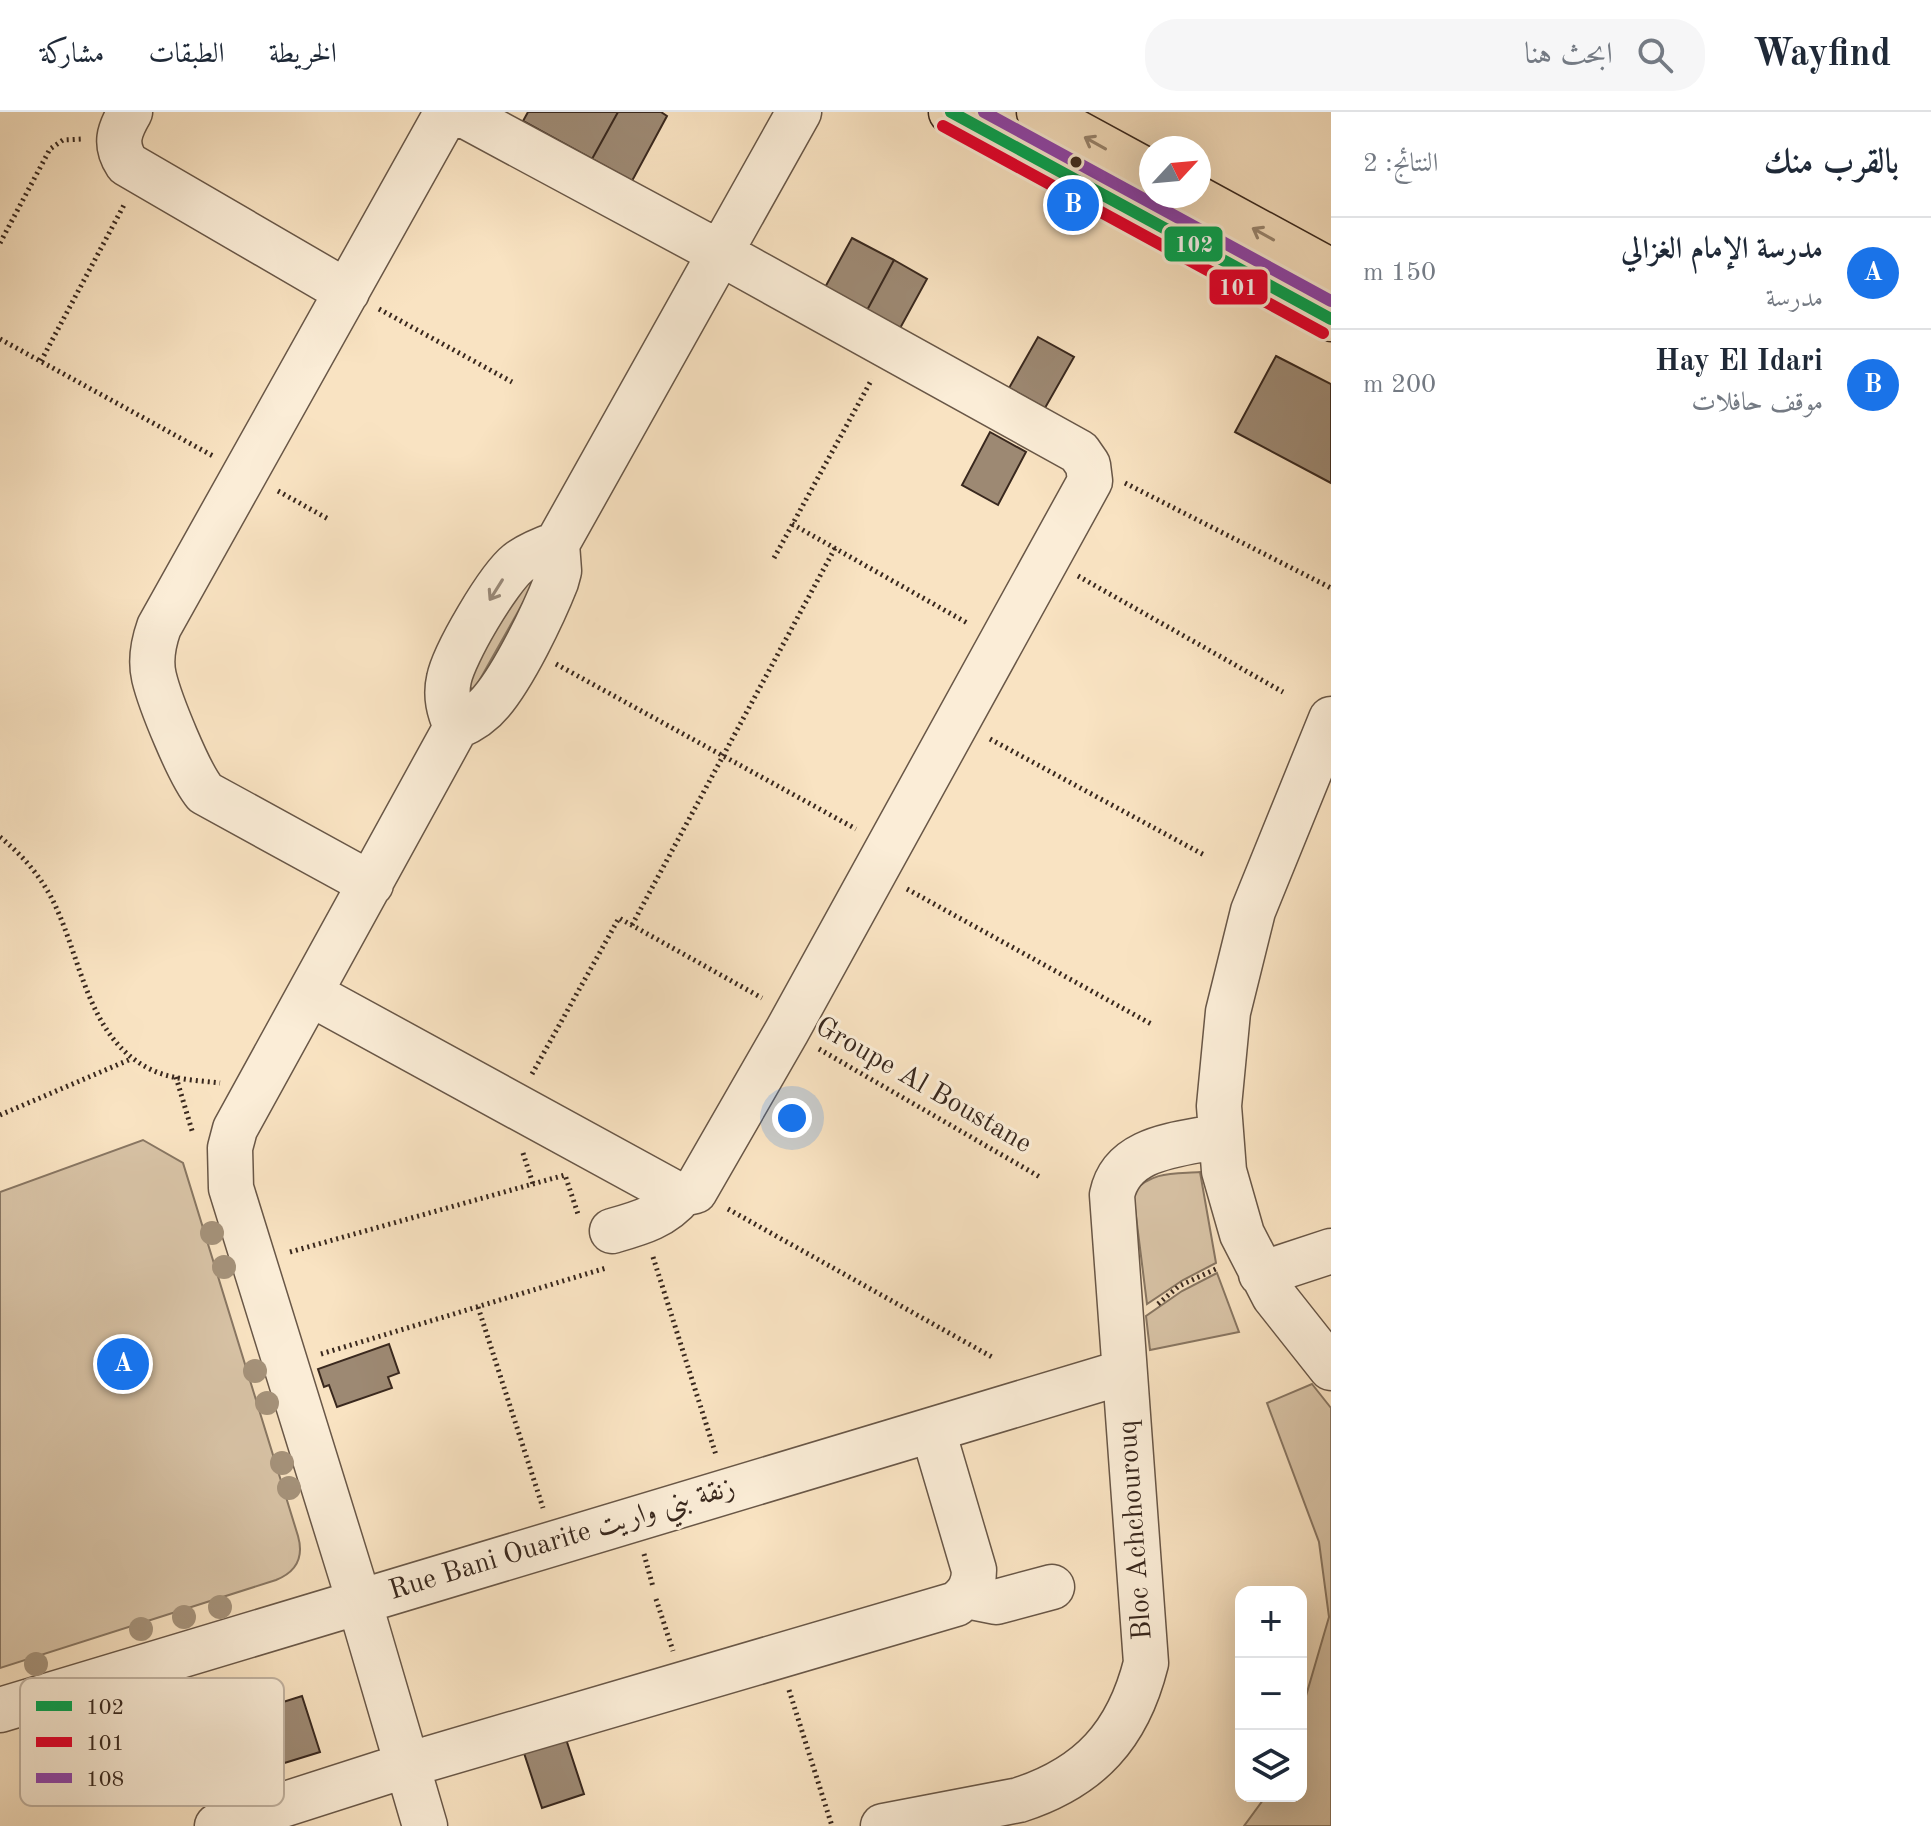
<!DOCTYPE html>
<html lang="ar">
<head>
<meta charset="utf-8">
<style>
  body { margin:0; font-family:"Old Standard TT",Amiri,serif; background:#f6f6f7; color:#1f2937; direction:rtl }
  .controls { position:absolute; right:24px; bottom:24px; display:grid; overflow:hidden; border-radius:16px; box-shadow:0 8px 32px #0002 }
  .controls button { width:72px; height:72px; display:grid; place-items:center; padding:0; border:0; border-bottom:2px solid #e0e1e3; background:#fff; color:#1f2937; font:40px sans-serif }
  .compass { position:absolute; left:1139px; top:24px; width:72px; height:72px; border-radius:50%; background:#fff; box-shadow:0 8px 32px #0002; rotate:64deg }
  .you { position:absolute; left:792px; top:1006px; width:28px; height:28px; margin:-20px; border:6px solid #fff; border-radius:50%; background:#1a73e8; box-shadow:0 0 0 12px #1a73e833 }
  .badge { display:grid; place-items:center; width:52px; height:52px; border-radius:50%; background:#1a73e8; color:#fff; font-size:26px; font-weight:700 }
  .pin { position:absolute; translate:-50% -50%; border:4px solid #fff; box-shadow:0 2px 8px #0006 }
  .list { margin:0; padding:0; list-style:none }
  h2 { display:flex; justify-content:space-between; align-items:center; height:104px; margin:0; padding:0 32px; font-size:34px }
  h2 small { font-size:26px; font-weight:400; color:#747a83 }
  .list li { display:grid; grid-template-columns:52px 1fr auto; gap:24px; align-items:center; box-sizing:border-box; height:112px; padding:0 32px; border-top:2px solid #e0e1e3 }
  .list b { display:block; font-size:30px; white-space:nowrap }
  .list p { margin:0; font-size:26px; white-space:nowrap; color:#747a83 }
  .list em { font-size:26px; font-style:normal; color:#747a83 }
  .icon { flex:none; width:44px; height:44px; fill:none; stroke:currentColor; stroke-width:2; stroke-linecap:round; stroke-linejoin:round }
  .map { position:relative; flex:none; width:1331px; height:1714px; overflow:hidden; direction:ltr }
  header { display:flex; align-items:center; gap:48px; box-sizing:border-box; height:112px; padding:0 40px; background:#fff; border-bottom:2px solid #e0e1e3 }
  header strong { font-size:38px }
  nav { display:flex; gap:44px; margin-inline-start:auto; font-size:28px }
  .search { width:560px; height:72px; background:#f6f6f7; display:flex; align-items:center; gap:20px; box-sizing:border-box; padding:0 28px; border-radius:32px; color:#747a83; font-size:30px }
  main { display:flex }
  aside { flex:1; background:#fff }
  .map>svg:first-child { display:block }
  .green { fill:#d8c3a6; stroke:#887662; stroke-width:2 }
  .building { fill:#9d8973; stroke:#39281e; stroke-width:2 }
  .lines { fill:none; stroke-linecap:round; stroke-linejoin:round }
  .minor-casing { stroke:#695747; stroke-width:47 }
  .major-casing { stroke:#39281e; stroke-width:47 }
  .path { stroke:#39281e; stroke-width:5; stroke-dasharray:2 4; stroke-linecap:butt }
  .minor { stroke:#fbedd7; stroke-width:44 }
  .major { stroke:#f9e3c2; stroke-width:44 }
  .bus-1-casing { stroke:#fbedd7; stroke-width:18 }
  .bus-2-casing { stroke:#fbedd7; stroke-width:18 }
  .bus-3-casing { stroke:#fbedd7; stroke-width:18 }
  .bus-1 { stroke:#00a651; stroke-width:12 }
  .bus-2 { stroke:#e4002b; stroke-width:12 }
  .bus-3 { stroke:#8e44ad; stroke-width:12 }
  .tree { fill:#a5927a }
  .oneway { stroke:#998670 }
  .oneway2 { stroke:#9a8a7a }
  .bus-dot { fill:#39281e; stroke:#fbedd7; stroke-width:3 }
  .labels { text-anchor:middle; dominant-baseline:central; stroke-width:6; stroke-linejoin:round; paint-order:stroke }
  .street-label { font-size:28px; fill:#39281e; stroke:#fbedd7 }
  .key { fill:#fbedd7; stroke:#c1b2a0; stroke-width:2 }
  .key-label { font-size:22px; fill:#39281e }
  .line-badge { stroke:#fbedd7; stroke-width:3 }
  .badge-label { font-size:22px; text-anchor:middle; font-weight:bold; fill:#fff }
</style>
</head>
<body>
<header>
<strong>Wayfind</strong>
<div class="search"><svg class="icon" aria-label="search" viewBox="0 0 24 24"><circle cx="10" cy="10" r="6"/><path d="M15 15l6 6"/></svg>ابحث هنا</div>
<nav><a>الخريطة</a><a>الطبقات</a><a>مشاركة</a></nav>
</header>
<main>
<aside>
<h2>بالقرب منك<small>النتائج: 2</small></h2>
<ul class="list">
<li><span class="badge">A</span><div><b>مدرسة الإمام الغزالي</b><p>مدرسة</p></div><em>150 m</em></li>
<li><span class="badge">B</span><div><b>Hay El Idari</b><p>موقف حافلات</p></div><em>200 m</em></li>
</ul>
</aside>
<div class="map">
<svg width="1331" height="1714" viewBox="0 0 1331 1714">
  <rect width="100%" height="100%" fill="#f9e3c2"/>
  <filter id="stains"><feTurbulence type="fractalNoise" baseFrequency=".0025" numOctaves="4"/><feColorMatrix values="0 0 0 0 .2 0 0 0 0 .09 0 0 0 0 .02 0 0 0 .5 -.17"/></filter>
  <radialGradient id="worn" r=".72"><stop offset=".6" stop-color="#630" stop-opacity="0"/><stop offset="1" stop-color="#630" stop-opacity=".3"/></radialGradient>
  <path class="green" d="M521,463L534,467L533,473L474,578L468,574L467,561Z
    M143,1028L183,1051L298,1424C304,1445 296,1460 276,1468L0,1556V1080Z
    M1200,1060L1216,1151L1183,1168L1147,1192L1133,1080C1153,1059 1173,1062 1200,1060Z
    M1217,1161L1239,1220L1150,1238L1146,1204L1182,1179Z
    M1312,1272L1331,1296V1714H1244L1266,1684H1301V1601L1329,1505L1319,1430L1267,1291Z"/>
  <path class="building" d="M528,0H618L592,47L523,9Z
    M618,0H661L667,4L632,69L592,47Z
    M852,126L894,148L865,202L823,179Z
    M894,148L927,167L898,220L865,202Z
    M1038,225L1074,245L1045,296L1009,276Z
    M1276,244L1331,272V371L1235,320Z
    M990,320L1026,340L998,393L962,373Z
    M389,1232L399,1261L388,1265L392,1276L337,1295L329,1273L324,1275L318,1257Z
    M302,1584L320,1640L278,1653L261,1597Z
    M565,1624L584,1682L542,1696L523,1638Z"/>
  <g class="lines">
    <defs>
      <path id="minor" d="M130,0C119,19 114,32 127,52L347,180
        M1331,607L1253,799L1228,900L1219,994L1224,1059L1242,1122L1274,1184L1331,1256
        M456,615C449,599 445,584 449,567C454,542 498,467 518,451C530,442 543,437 557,432
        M371,772L205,681C189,662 160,590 154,565C150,548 153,532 159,515L447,0
        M311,882L673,1080L682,1082L695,1079L787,919L1090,369L1088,353L1079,340L720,141L458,0
        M612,1119C640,1111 663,1105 682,1082
        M1261,1162L1331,1139
        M966,1484L996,1490L1052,1475
        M0,1598L1124,1260
        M217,1714L407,1653L956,1492C968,1483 974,1474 974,1458L933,1319
        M425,1714L359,1489L231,1076L230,1036L235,1017L456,615C470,609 482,601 491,590C514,563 543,503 556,470L559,459L557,432L799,0
        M883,1714L1019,1688C1090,1665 1128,1623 1146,1551L1112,1083C1122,1034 1179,1033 1220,1024"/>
      <path id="major" d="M951,0L1331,207
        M1039,0L1151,61
        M1193,84L1331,159"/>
    </defs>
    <use href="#minor" class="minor-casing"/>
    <use href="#major" class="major-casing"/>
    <path class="path" d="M0,131L50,37L63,28L83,27
      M379,197L512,270
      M0,227L213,344
      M41,249L124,93
      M1125,371L1331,476
      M278,379L330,408
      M792,412L969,512
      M774,446L872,267
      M1078,464L1283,580
      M556,552L856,717
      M990,627L1206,744
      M0,725C21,742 38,761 51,785C81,842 86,924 148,956C170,968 196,968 220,971
      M907,777L1153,913
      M632,813L835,436
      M819,937L1040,1065
      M532,962L619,806L762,886
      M176,965L193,1022
      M0,1003L131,947
      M523,1041L533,1072
      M728,1097L992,1245
      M290,1140L565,1063L579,1105
      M653,1145L716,1343
      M1158,1192L1179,1174L1218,1156
      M478,1195L543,1396
      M321,1242L606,1156
      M644,1442L653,1475
      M656,1487L673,1539
      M789,1578L832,1714"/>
    <use href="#minor" class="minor"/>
    <use href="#major" class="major"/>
    <defs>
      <path id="bus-1" d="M951,0L1331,207"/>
      <path id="bus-2" d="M943,14L1323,221"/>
      <path id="bus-3" d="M984,0L1331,189"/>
    </defs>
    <use href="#bus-1" class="bus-1-casing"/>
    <use href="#bus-2" class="bus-2-casing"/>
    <use href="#bus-3" class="bus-3-casing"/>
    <use href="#bus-1" class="bus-1"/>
    <use href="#bus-2" class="bus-2"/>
    <use href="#bus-3" class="bus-3"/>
  </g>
  <g class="tree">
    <circle cx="212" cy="1121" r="12"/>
    <circle cx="224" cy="1155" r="12"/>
    <circle cx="255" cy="1259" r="12"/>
    <circle cx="267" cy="1291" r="12"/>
    <circle cx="282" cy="1351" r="12"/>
    <circle cx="289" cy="1376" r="12"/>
    <circle cx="220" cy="1495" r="12"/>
    <circle cx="184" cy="1505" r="12"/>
    <circle cx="141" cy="1517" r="12"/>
    <circle cx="36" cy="1552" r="12"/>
  </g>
  <defs><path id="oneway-shaft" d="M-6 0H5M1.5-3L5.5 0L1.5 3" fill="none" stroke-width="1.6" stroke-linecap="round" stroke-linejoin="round" transform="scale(2)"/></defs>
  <g class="oneway">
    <use href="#oneway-shaft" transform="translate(1095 31) rotate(-151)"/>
    <use href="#oneway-shaft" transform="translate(1263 122) rotate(-151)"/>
  </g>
  <use class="oneway2" href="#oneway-shaft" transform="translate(496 478) rotate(122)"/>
  <circle class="bus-dot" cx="1076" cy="50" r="7"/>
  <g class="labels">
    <g class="street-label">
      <text transform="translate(923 974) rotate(30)">Groupe Al Boustane</text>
      <text transform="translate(1136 1418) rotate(-94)">Bloc Achchourouq</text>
      <text transform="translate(562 1428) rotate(-17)">Rue Bani Ouarite زنقة بني واريت</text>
    </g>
  </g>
  <rect x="20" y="1566" width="264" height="128" rx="12" class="key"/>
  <rect x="36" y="1589" width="36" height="10" fill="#00a651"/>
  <rect x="36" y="1625" width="36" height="10" fill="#e4002b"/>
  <rect x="36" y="1661" width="36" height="10" fill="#8e44ad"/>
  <g class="key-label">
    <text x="86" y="1602">102</text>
    <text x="86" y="1638">101</text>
    <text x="86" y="1674">108</text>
  </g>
  <g class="line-badge">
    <rect x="1163" y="113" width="61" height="38" rx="8" fill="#00a651"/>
    <rect x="1208" y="156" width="61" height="38" rx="8" fill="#e4002b"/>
  </g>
  <g class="badge-label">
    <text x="1194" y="140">102</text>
    <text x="1238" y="183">101</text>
  </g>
  <rect width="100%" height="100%" filter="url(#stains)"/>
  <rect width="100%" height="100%" fill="url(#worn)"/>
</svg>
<div class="controls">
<button>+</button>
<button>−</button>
<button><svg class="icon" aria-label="layers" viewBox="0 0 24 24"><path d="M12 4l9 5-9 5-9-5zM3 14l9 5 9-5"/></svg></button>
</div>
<svg class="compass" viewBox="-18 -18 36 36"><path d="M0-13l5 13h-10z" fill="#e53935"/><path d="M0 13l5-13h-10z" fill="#747a83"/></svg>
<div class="you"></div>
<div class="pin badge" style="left:123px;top:1252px">A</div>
<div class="pin badge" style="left:1073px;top:93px">B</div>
</div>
</main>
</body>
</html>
